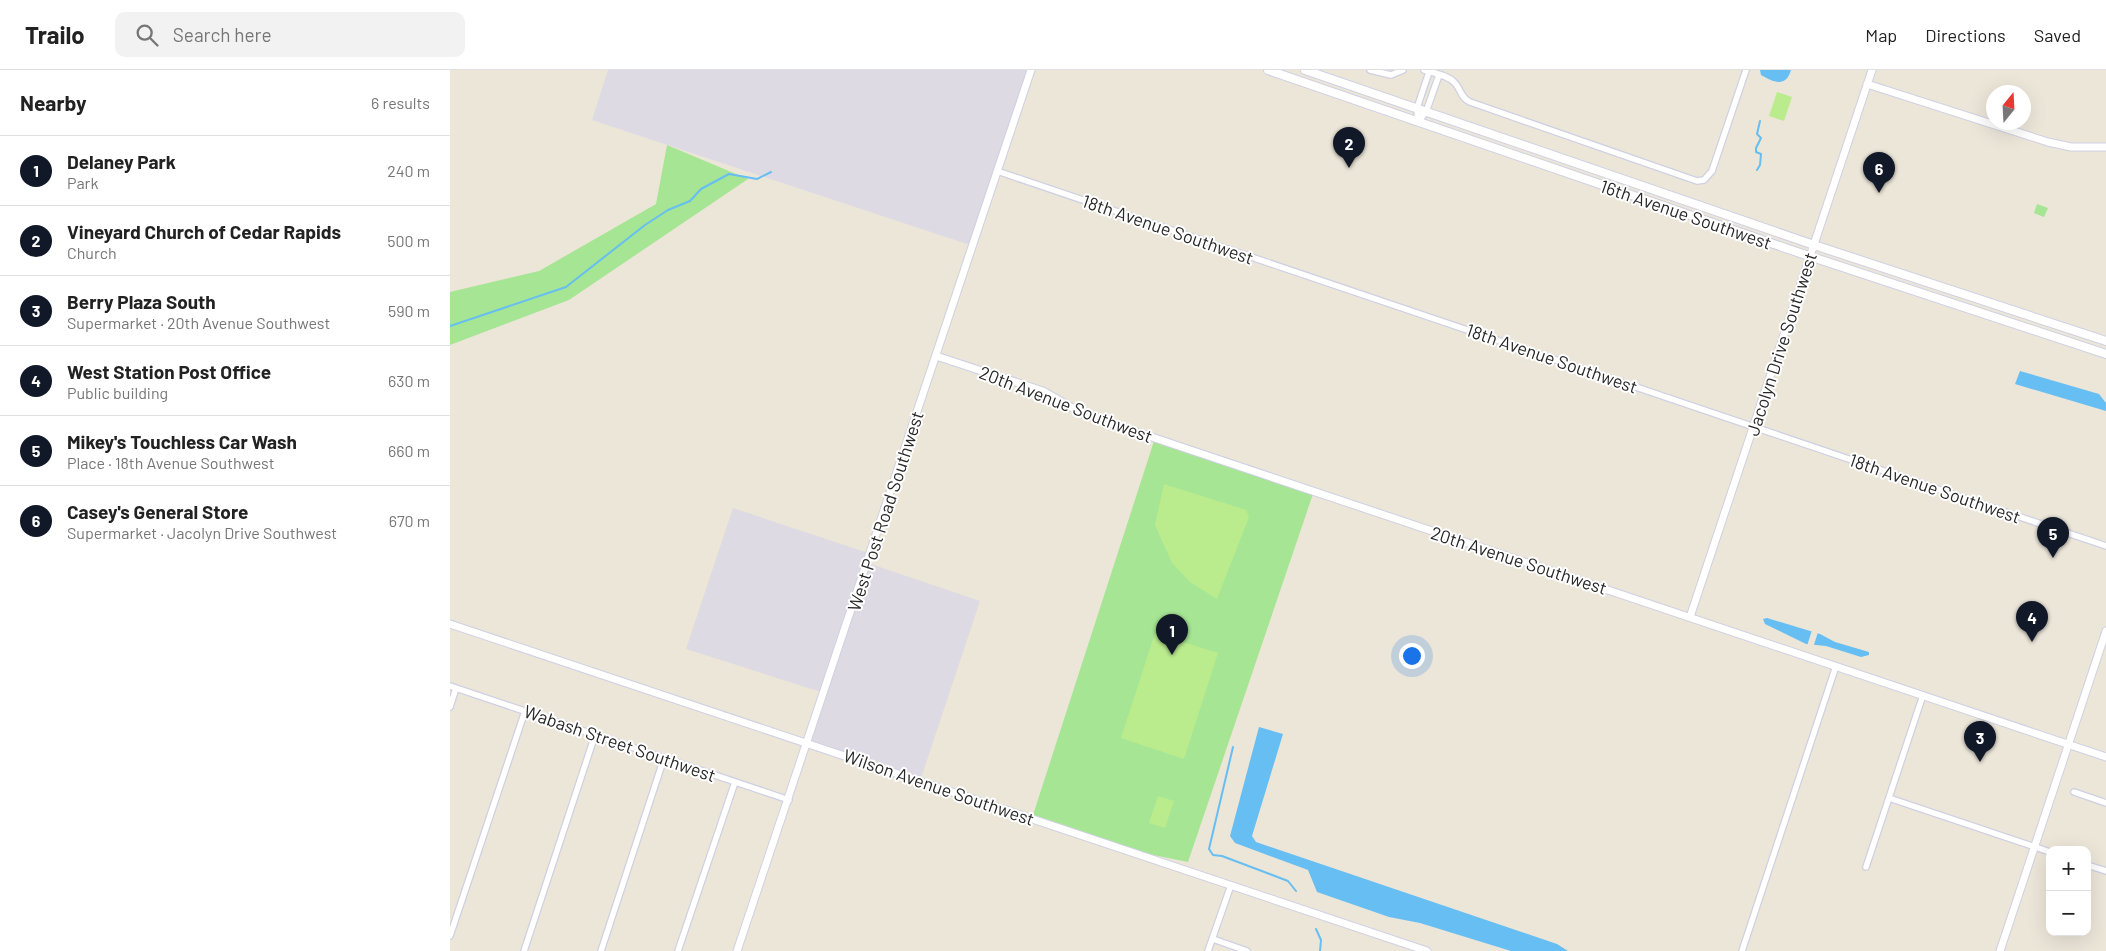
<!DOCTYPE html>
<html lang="en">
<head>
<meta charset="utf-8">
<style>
  body { margin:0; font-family:Barlow,sans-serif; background:#f2f2f2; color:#222 }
  .controls { position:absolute; right:15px; bottom:15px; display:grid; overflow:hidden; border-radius:10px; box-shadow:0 5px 20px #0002 }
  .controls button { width:45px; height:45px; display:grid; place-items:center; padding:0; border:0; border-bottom:1px solid #e0e0e0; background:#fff; color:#222; font:25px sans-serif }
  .compass { position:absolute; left:1536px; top:15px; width:45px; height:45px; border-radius:50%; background:#fff; box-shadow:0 5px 20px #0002; rotate:18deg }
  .you { position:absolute; left:961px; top:585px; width:18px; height:18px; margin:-12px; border:4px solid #fff; border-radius:50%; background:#1a73e8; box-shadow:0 0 0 8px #1a73e833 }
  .badge { display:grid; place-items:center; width:32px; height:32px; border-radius:50%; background:#111827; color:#fff; font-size:16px; font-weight:700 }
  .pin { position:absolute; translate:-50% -41px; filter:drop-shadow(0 1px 2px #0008) }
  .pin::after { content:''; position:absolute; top:26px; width:18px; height:15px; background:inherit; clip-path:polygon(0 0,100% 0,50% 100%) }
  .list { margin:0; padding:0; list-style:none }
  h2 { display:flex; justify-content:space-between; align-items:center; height:65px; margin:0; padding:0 20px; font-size:21px }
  h2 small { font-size:16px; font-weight:400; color:#767676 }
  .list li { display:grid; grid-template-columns:32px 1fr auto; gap:15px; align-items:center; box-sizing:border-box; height:70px; padding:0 20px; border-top:1px solid #e0e0e0 }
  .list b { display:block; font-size:19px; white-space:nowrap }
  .list p { margin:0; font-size:16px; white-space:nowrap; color:#767676 }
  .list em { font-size:16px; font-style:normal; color:#767676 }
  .icon { flex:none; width:28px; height:28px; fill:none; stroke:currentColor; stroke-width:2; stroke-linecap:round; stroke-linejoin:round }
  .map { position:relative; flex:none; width:1656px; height:881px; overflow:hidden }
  header { display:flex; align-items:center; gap:30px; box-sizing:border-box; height:70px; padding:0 25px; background:#fff; border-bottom:1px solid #e0e0e0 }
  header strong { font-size:24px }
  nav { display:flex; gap:28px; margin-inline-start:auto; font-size:18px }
  .search { width:350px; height:45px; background:#f2f2f2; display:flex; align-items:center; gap:12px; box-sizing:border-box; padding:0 18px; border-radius:10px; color:#767676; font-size:19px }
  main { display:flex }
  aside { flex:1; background:#fff }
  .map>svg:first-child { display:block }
  .industrial { fill:#dedae3 }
  .green { fill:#a6e593 }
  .pitch { fill:#baec8e }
  .water { fill:#67bef2 }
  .pier { fill:#ece6d9 }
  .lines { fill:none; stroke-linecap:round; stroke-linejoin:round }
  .stream { stroke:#67bef2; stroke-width:2 }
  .minor-casing { stroke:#cfd0e2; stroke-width:8 }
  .tertiary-casing { stroke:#cfd0e2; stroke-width:9 }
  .secondary-casing { stroke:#cfd0e2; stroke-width:10 }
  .minor { stroke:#fff; stroke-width:5.5 }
  .tertiary { stroke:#fff; stroke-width:7 }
  .secondary { stroke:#fff; stroke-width:8 }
  .labels { text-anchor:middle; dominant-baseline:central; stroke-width:4; stroke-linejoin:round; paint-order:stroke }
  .street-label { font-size:18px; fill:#282828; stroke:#fff }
</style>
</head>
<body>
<header>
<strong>Trailo</strong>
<div class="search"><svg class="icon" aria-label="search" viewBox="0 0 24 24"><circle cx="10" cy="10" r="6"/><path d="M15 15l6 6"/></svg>Search here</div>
<nav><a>Map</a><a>Directions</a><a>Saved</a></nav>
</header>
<main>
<aside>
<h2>Nearby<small>6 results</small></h2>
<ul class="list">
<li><span class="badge">1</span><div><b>Delaney Park</b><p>Park</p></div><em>240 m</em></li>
<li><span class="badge">2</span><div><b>Vineyard Church of Cedar Rapids</b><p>Church</p></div><em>500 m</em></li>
<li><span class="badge">3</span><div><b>Berry Plaza South</b><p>Supermarket · 20th Avenue Southwest</p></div><em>590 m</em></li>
<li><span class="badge">4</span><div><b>West Station Post Office</b><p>Public building</p></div><em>630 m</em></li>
<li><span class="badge">5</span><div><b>Mikey's Touchless Car Wash</b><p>Place · 18th Avenue Southwest</p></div><em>660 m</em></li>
<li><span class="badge">6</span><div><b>Casey's General Store</b><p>Supermarket · Jacolyn Drive Southwest</p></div><em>670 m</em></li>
</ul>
</aside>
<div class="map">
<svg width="1656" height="881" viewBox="0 0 1656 881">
  <rect width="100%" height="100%" fill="#ece6d9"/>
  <path class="industrial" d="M158,0H581L523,176L142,50Z
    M283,438L421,484L418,493L530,531L470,711L358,673L374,623L236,579Z"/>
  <path class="green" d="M217,75L298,109L119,230L0,275V222L89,201L206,134Z
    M1587,134L1598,138L1594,147L1584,143Z
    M705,368L864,421L738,792L673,779L582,748Z"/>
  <path class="pitch" d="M1327,22L1342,27L1334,51L1319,46Z
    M714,414L796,440L799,447L767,529L740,512L722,493L705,455Z
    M705,563L768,583L734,689L671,668Z
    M708,726L724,731L715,758L699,753Z"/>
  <path class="water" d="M1310,0H1341C1336,18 1323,12 1311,5Z
    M1570,301L1649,324L1656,333V341L1565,314Z
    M1317,548L1370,564L1385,572L1419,582V585L1411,587L1376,576L1356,574L1315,554L1313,549Z
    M809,657L833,664L802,766L806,772L1107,874L1118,881H1061L970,853L939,847L867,822L858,800L785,773L780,766Z"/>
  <path class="pier" d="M1362,560L1368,562L1363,578L1357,576Z"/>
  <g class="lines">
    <path class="stream" d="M1307,100L1310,95L1311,84L1306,82V78L1311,68L1307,64L1310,51
      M0,256L116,217L195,155L218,140L240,131L251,119L279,104L307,109L321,102
      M783,677L759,779L763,785L772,786L838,811L846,821
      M866,859L871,870L870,881"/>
    <defs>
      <path id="minor" d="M920,0L941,5L953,0
        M974,0C984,3 998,5 1005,13C1011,20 1011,28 1020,32L1247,111L1254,110L1262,101L1296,0
        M968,52L967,38L979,2
        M968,52L976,42L989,5
        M547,101L1656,476
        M0,616L339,730
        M0,637L6,618
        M1624,722L1656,733
        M1439,728L1600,782
        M1637,795L1656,801
        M1416,797L1473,625
        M0,866L75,641
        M763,869L797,881
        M74,881L145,665
        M151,881L214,688
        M228,881L285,712
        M758,881L781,815
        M1292,881L1386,596"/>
      <path id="tertiary" d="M1417,14L1598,72L1621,77H1656
        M486,286L593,321L633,344L1656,687
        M1240,547L1422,0
        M0,554L977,881
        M287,881L581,0
        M1550,881L1656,561"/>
      <path id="secondary" d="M818,0L1350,183L1656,284
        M855,0L1364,175L1656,271"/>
    </defs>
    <use href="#minor" class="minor-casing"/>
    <use href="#tertiary" class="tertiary-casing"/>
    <use href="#secondary" class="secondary-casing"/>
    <use href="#minor" class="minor"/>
    <use href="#tertiary" class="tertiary"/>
    <use href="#secondary" class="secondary"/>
  </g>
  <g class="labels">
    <g class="street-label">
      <text transform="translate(1236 144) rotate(19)">16th Avenue Southwest</text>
      <text transform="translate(718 159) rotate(19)">18th Avenue Southwest</text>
      <text transform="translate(1331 274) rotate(-72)">Jacolyn Drive Southwest</text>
      <text transform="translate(1102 288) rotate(19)">18th Avenue Southwest</text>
      <text transform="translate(616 334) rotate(21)">20th Avenue Southwest</text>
      <text transform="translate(1485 418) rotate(19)">18th Avenue Southwest</text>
      <text transform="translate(435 441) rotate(-72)">West Post Road Southwest</text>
      <text transform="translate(1069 490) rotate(18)">20th Avenue Southwest</text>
      <text transform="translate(170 673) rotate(19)">Wabash Street Southwest</text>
      <text transform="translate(489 717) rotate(19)">Wilson Avenue Southwest</text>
    </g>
  </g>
</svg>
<div class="controls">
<button>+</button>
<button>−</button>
</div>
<svg class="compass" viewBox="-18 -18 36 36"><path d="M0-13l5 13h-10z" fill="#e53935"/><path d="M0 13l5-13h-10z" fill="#767676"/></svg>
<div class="you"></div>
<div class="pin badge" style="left:722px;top:585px">1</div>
<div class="pin badge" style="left:899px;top:98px">2</div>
<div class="pin badge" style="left:1530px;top:692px">3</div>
<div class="pin badge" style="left:1582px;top:572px">4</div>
<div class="pin badge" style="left:1603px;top:488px">5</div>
<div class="pin badge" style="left:1429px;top:123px">6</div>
</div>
</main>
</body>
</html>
